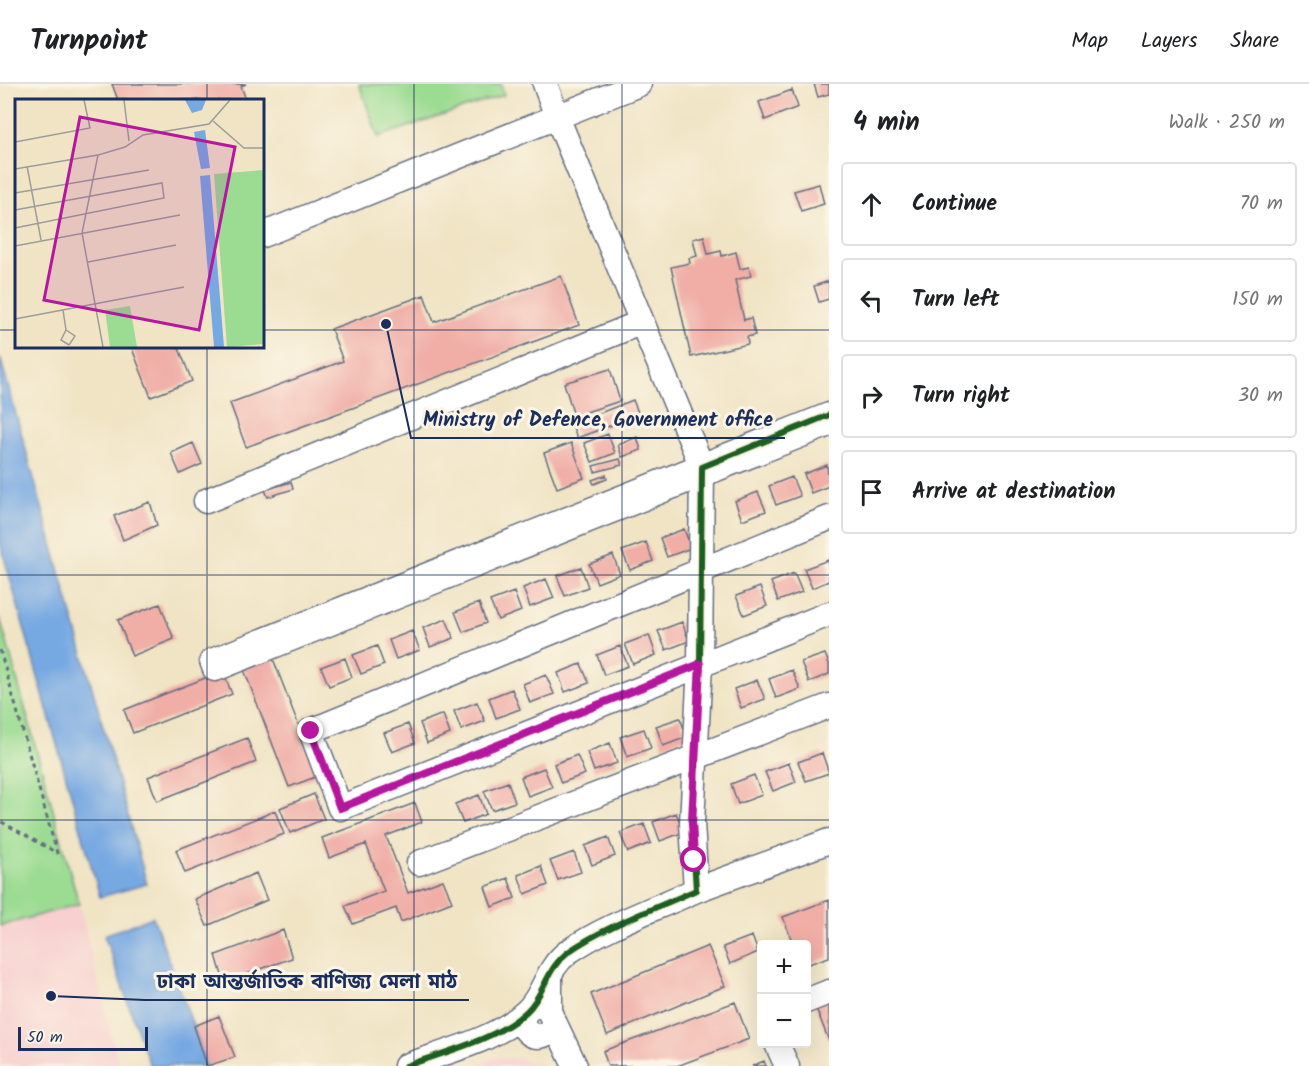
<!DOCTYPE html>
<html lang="en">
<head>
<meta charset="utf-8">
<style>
  body { margin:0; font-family:Kalam,"Noto Sans Bengali",sans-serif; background:#f6f6f6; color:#202124 }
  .controls { position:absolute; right:18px; bottom:18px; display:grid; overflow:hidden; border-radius:6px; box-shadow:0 6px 24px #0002 }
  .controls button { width:54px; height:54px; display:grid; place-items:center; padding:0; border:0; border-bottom:2px solid #e0e0e0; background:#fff; color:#202124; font:30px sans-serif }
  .scale { position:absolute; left:18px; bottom:15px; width:130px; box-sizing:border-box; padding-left:6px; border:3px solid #1b2f5e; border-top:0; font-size:16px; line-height:21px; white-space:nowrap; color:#1b2f5e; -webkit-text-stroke:4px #fcf5e5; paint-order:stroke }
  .stop { position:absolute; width:18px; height:18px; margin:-14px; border:4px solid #b5179e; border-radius:50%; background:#fff }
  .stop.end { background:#b5179e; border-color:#fff; box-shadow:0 2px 6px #0008 }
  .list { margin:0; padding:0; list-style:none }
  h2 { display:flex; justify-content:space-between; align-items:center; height:78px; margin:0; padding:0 24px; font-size:26px }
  h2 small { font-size:20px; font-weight:400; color:#757577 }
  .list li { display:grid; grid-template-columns:39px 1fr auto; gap:18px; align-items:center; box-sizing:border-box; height:84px; margin:0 12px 12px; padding:0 12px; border:2px solid #e0e0e0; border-radius:6px }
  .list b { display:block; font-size:22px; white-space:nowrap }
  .list em { font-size:20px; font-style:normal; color:#757577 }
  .icon { flex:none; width:33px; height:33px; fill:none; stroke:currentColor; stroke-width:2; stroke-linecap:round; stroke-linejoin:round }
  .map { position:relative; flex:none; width:829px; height:982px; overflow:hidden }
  header { display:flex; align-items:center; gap:36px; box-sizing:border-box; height:84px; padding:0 30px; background:#fff; border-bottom:2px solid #e0e0e0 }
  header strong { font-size:28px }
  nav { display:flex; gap:33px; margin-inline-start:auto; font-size:21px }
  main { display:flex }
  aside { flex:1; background:#fff }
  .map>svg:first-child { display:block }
  .built { fill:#f7d0cf }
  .green { fill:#9bdc92; stroke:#5b8678; stroke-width:1.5 }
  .water { fill:#76a8e2; stroke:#486ca0; stroke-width:1.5 }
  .building { fill:#f0aea7 }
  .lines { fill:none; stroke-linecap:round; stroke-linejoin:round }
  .minor-casing { stroke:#666e82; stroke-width:27 }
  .path { stroke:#666e82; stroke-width:3; stroke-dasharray:4.5 4.5; stroke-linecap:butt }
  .minor { stroke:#fff; stroke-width:24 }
  .cycleway-casing { stroke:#fcf5e5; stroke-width:10 }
  .cycleway { stroke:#1b5e20; stroke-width:6 }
  .route { stroke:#b5179e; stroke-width:8 }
  .grid { fill:none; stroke:#1b2f5e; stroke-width:1.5; stroke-opacity:0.55 }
  .inset-road { fill:none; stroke:#9b9c9c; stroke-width:1.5 }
  .view { fill:#b5179e; fill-opacity:0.15; stroke:#b5179e; stroke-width:3 }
  .inset-edge { fill:none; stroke:#1b2f5e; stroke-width:3 }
  .leader { fill:none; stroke:#1b2f5e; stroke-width:2 }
  .callout-dot { fill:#1b2f5e; stroke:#fcf5e5; stroke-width:2 }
  .callout-label { font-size:20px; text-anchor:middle; font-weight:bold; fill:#1b2f5e; stroke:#fcf5e5; stroke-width:6; stroke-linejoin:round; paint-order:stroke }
</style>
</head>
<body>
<header>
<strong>Turnpoint</strong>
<nav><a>Map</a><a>Layers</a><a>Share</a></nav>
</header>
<main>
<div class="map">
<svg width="829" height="982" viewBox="0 0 829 982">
  <rect width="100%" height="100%" fill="#fcf5e5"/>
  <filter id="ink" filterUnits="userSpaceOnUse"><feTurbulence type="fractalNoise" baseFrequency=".0167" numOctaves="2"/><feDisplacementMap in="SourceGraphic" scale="12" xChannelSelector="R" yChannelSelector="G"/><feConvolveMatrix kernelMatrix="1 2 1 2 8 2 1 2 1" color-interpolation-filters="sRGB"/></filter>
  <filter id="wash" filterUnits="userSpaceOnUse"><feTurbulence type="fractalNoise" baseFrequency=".008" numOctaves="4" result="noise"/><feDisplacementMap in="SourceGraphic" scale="24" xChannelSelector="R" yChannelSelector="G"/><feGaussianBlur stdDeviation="1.35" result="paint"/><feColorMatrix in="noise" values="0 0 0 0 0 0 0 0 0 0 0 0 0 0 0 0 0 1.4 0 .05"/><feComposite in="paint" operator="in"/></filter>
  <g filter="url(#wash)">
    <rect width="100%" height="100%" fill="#f0e4c5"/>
    <path class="built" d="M79,820L119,982H0V842Z
      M494,974L519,975L547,982H473Z"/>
    <path class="green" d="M359,0H501L504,11L378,53Z
      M0,534L79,820L0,842Z"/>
    <path class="water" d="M0,273L147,800L100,813L0,459Z
      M153,833L208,982H150L104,851Z"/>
    <g id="blocks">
      <path class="building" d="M112,0H246L241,2L246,16H118Z
        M814,0H829V10L818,13Z
        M792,6L798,23L765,36L759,18Z
        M819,100L824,120L801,127L794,107Z
        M704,152L708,170L721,167L722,172L736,168L740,185L749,183L751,192L735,196L744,236L751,234L755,251L747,253L748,260L691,273L671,183L690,179L689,174L697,172L693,155Z
        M561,192L579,241L246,363L230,319L343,277L331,245L424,211L434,238Z
        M829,197V215L819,218L814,202Z
        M131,262H178L192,297L151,313Z
        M610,285L620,317L574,332L564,299Z
        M633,316L639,331L577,354L572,340Z
        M608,350L615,369L592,378L584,359Z
        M637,353L641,366L622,373L618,361Z
        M193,359L202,380L180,390L171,369Z
        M571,359L584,394L557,404L544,369Z
        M620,375L622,381L595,388L593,382Z
        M827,381L829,402L811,409L804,390Z
        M606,391L607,395L594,400L592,396Z
        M792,393L800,412L776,421L769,402Z
        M291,398L293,405L268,413L265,406Z
        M758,408L766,427L742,436L735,417Z
        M150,418L157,441L123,456L114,432Z
        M684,445L691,464L667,473L660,454Z
        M646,458L653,477L630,486L622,467Z
        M613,471L620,490L597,499L589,480Z
        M828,476L829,497L812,504L804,485Z
        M581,483L588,503L565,512L557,492Z
        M794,489L802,508L778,517L771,498Z
        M546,495L554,514L530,523L523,504Z
        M760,503L767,522L744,531L736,512Z
        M514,508L521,527L498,536L490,517Z
        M479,519L486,539L463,548L455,528Z
        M160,520L174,555L132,572L118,536Z
        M446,535L454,554L430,563L423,544Z
        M682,538L689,557L666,566L658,547Z
        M412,547L420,566L396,575L389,556Z
        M649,551L656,571L633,580L625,560Z
        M377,562L384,581L361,590L353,571Z
        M620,562L628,582L604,591L597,571Z
        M825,570L829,580V590L809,598L801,578Z
        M272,572L318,692L289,703L243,583Z
        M345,574L352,593L329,602L321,583Z
        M581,580L589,599L565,608L558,589Z
        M792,586L800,605L776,614L769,595Z
        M223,587L232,610L133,649L124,626Z
        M546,591L554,610L530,619L523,600Z
        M757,596L765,615L741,624L734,605Z
        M512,605L520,625L496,634L489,614Z
        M477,618L485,637L461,646L454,627Z
        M443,630L450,650L427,659L420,639Z
        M680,634L687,653L663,662L656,642Z
        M408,640L415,659L392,668L384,649Z
        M644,645L651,664L627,673L620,653Z
        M247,654L256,678L157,717L148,693Z
        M610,659L617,679L594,687L587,668Z
        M822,669L829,689L806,697L798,678Z
        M577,671L585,690L561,699L554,680Z
        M789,679L796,698L773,707L765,688Z
        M544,684L552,703L528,712L521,693Z
        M754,691L762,711L738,720L731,700Z
        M508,698L515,718L492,726L484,707Z
        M314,710L324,735L290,749L280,724Z
        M479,711L486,730L463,739L455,720Z
        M415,719L422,738L386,752L408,809L443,796L452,818L401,838L396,824L353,840L345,822L384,807L366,760L329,774L322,754Z
        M275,727L284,750L185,789L176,766Z
        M676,729L684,748L660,757L653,738Z
        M644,740L651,759L628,768L620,749Z
        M608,753L615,772L592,781L585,762Z
        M574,768L581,788L558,796L550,777Z
        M541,782L548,801L525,810L518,791Z
        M256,789L267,816L207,842L195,815Z
        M508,794L515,814L492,823L485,803Z
        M829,816V873L806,881V860H793L783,833Z
        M283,846L292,874L224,898L216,871Z
        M752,852L758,868L730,880L723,863Z
        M708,862L725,902L607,951L591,910Z
        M829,913V957L814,919Z
        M735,918L749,955L677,982H608L603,967Z
        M219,932L235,973L207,982L194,942Z
        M764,977L766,982H752Z"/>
    </g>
  </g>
  <g filter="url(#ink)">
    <use href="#blocks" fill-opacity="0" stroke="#666e82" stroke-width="1.5"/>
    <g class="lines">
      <defs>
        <path id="minor" d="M262,151L639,0
          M829,331L212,577L215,585L829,340
          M206,417L642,238
          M829,434L311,647L340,724L829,530
          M419,779L829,622
          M696,806L829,757
          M550,894V929L575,982
          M806,917L829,908
          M523 937a15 15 0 1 1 30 0a15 15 0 1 1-30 0Z
          M777,960L787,982
          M406,982C444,968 497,956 527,927C545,910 545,886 568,868C605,842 655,825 696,806L692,739L700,580L702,383L557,33L545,0"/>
      </defs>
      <use href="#minor" class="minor-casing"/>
      <path class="path" d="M0,566L57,769L0,737"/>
      <use href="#minor" class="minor"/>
      <defs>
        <path id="cycleway" d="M406,982C444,968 497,956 527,927C545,910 545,886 568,868C605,842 655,825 696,806L692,739L700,580L702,383L829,331"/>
      </defs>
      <use href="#cycleway" class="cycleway-casing"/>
      <use href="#cycleway" class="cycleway"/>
    </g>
  </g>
  <g class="lines" filter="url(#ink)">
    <path class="route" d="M311,647L340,724L700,580L692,739L694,776"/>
  </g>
  <path class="grid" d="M207,0V16M414,0V982M622,0V982M0,246H16M262,246H829M207,262V982M0,491H829M0,736H829"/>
  <g transform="translate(15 15)">
    <rect width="249" height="249" fill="#f0e4c5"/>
    <path d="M249,71V245L212,248L199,75ZM115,207L122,248H95L90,211Z" fill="#9bdc92"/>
    <path d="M170,1H191L187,11L177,14ZM190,31L195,69L186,70L179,33ZM195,76L209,248H199L185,77Z" fill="#76a8e2"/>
    <path class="inset-road" d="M109,1L114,42M198,22L229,49H249M0,43L75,29L69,1M12,67L26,141M0,70L83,56M0,94L134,71M0,111L147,84L149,99L0,129M0,147L165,116M73,163L161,146M48,211L51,231M0,220L169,188M51,231L60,237L54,246M51,231L46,241L54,246M88,248L67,134L83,56L110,48L128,36L194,25L215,1"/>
    <path class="view" d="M65,18L220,48L184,231L29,201Z"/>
    <rect width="249" height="249" class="inset-edge"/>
  </g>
  <path class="leader" d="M386 240L411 354H785M51 912L145 916H469"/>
  <g class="callout-dot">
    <circle cx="386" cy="240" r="6"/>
    <circle cx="51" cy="912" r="6"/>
  </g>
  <g class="callout-label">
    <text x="598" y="342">Ministry of Defence, Government office</text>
    <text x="307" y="904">ঢাকা আন্তর্জাতিক বাণিজ্য মেলা মাঠ</text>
  </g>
</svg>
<div class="controls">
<button>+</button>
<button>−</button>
</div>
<div class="scale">50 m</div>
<div class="stop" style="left:694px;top:776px"></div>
<div class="stop end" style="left:311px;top:647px"></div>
</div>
<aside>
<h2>4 min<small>Walk · 250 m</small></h2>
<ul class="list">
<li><svg class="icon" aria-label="ahead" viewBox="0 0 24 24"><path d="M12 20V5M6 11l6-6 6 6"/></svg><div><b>Continue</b></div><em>70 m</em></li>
<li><svg class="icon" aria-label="left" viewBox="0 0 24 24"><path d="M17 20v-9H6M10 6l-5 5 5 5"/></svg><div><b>Turn left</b></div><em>150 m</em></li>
<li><svg class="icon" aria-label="right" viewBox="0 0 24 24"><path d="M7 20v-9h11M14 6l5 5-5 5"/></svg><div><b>Turn right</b></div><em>30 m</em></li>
<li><svg class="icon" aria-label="arrive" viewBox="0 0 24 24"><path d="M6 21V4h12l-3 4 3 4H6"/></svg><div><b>Arrive at destination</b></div></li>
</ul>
</aside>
</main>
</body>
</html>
